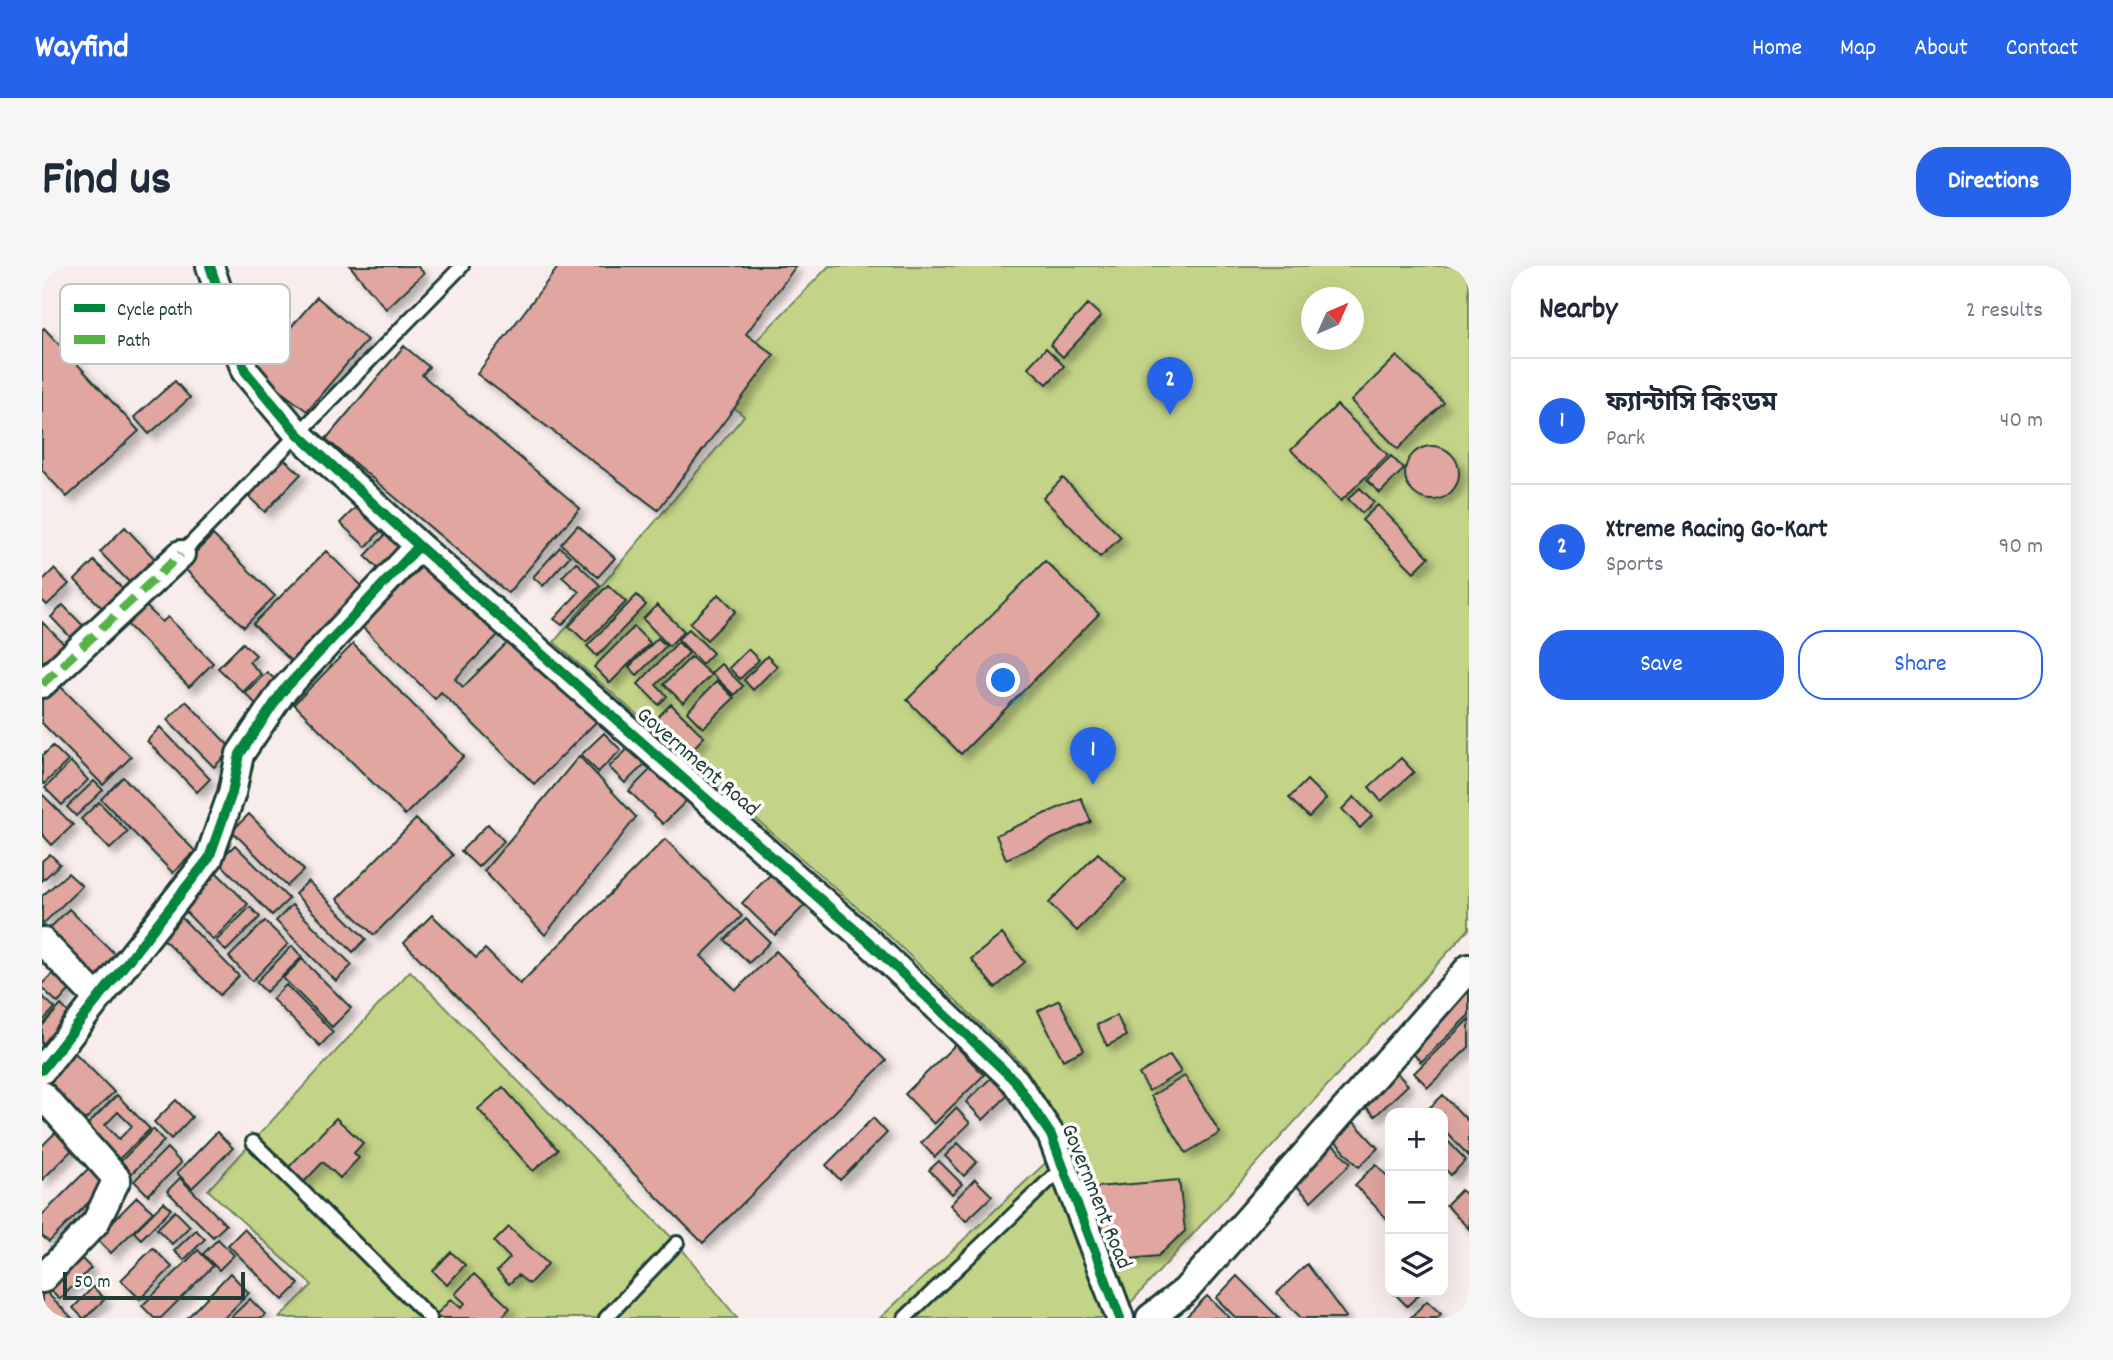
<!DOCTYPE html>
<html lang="en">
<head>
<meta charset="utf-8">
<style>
  body { margin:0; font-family:Dekko,"Noto Sans Bengali",sans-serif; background:#f6f6f7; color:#1f2937 }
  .controls { position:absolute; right:21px; bottom:21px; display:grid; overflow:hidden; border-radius:14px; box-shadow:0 7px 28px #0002 }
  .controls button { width:63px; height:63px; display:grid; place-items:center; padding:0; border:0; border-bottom:2px solid #e0e1e3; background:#fff; color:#1f2937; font:35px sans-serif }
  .compass { position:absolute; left:1259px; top:21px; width:63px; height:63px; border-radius:50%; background:#fff; box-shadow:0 7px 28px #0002; rotate:45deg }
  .scale { position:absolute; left:21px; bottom:18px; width:182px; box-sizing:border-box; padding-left:7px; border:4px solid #1f3d34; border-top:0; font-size:19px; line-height:24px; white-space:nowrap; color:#1f3d34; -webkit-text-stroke:5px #fff; paint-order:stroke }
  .you { position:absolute; left:962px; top:415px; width:24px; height:24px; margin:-18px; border:5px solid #fff; border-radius:50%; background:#1a73e8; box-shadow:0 0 0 10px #1a73e833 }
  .badge { display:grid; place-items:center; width:46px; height:46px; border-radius:50%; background:#2563eb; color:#fff; font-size:23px; font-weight:700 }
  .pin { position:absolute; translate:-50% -58px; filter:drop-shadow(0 2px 4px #0008) }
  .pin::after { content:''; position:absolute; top:37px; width:24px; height:21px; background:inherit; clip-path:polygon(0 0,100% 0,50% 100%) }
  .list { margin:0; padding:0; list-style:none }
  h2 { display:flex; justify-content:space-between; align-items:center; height:91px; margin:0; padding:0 28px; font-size:30px }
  h2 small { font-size:23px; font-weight:400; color:#747a83 }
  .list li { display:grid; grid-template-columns:46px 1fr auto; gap:21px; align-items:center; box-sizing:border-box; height:126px; padding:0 28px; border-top:2px solid #e0e1e3 }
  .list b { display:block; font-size:26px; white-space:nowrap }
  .list p { margin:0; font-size:23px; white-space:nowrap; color:#747a83 }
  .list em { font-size:23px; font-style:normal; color:#747a83 }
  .actions { display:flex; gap:14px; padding:21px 28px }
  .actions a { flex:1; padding:16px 0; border:2px solid #2563eb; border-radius:28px; text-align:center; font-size:24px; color:#2563eb }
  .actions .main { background:#2563eb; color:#fff }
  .icon { flex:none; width:38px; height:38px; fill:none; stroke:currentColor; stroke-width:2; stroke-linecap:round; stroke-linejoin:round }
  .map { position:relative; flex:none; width:1427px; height:1052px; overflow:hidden; border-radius:28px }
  header { display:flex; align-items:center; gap:42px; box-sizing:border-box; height:98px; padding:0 35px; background:#2563eb; color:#fff }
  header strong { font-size:33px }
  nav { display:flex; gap:38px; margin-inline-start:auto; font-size:24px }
  .intro { display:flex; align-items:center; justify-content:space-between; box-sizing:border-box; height:168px; padding:0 42px }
  h1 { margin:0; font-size:49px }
  .button { padding:18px 32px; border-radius:28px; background:#2563eb; color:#fff; font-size:24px; font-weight:700 }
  main { display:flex; gap:42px; padding:0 42px }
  aside { flex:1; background:#fff; border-radius:28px; box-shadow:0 7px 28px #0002 }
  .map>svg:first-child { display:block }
  .green { fill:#c3d488; stroke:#71885e; stroke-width:2; fill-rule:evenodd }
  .building { fill:#e0a69f; stroke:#1f3d34; stroke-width:2; fill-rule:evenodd; filter:url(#shadow) }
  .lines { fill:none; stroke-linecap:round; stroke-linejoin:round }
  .lane-casing { stroke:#1f3d34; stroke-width:18 }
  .street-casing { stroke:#1f3d34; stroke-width:32 }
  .lane { stroke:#fff; stroke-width:12 }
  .street { stroke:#fff; stroke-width:26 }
  .quiet { stroke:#55b346; stroke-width:9; stroke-dasharray:18 9; stroke-linecap:butt }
  .cycleway-casing { stroke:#fff; stroke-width:15 }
  .cycleway { stroke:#00873e; stroke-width:10 }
  .labels { text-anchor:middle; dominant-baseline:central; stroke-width:7; stroke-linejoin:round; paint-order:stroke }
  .street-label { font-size:23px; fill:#1f3d34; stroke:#fff }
  .key { fill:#fff; stroke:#bcc5c2; stroke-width:2 }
  .key-label { font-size:19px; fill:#1f3d34 }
</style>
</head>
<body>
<header>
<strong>Wayfind</strong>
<nav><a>Home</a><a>Map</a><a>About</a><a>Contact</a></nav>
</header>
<div class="intro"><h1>Find us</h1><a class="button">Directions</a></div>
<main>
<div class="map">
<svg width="1427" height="1052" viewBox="0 0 1427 1052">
  <defs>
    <filter id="shadow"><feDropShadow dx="6" dy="6" stdDeviation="3.5" flood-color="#0004"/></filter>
  </defs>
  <rect width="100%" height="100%" fill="#f9edec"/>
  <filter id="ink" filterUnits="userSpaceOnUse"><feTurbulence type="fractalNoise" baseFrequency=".0143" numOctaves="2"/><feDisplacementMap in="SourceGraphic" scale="14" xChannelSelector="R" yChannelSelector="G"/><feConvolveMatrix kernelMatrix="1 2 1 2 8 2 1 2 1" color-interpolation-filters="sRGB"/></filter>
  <g filter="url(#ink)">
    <path class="green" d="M787,0H1427V663L1075,1052H838L1029,873L982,800L842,665L512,376L702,150L667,123ZM1269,32H1311V74H1269Z
      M368,705L635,977L695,1052H237L270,1019L166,924Z"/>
    <path class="building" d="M308,0H375L382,7L344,43Z
      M517,0H754L704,68L732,89L616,244L435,108Z
      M275,31L325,74L265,145L210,104L201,77L223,51L243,68Z
      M1046,38L1059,50L1021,91L1008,79Z
      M2,62L97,165L25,231L0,204V64Z
      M362,80L387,101L380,109L538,242L466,327L284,173Z
      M1004,82L1022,100L1005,118L986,101Z
      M1355,90L1402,137L1356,183L1309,135Z
      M133,115L148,132L107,168L92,151Z
      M1295,139L1346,189L1299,235L1249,184Z
      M1363 207a27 27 0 1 1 54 0a27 27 0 1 1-54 0Z
      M1349,190L1362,203L1338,227L1325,214Z
      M242,193L259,208L223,246L207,231Z
      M1021,212L1079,271L1058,291L1001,232Z
      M1318,222L1332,236L1320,247L1306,233Z
      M317,238L342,261L324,281L298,257Z
      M1336,239L1387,291L1372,306L1320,254Z
      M536,259L573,292L556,311L519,278Z
      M83,261L114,294L89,318L58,286Z
      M346,266L362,281L339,305L323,290Z
      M171,269L233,330L202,361L140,300Z
      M518,281L528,290L501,320L491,311Z
      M284,285L323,323L251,397L211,358Z
      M52,295L84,326L64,346L33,314Z
      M1003,295L1057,348L919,488L865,434Z
      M534,296L558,319L520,359L512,353L537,326L520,311Z
      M383,297L456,369L413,413L421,421L471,371L555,455L492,518L399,426L393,433L320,361Z
      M12,303L27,318L5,339L0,334V315Z
      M566,319L584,336L544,376L527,360Z
      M677,328L694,345L665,374L648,357Z
      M595,329L604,339L555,390L545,380Z
      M98,334L120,356L126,351L171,397L147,421L79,352Z
      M21,339L48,367L36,379L9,351Z
      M615,339L642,365L627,380L601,353Z
      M0,356L26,382L7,401L0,394Z
      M592,361L608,377L568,417L552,401Z
      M647,363L671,387L660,398L636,373Z
      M616,372L624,380L595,409L587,401Z
      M636,376L647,387L614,419L625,430L617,439L596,418Z
      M201,377L214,389L207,396L219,408L201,426L176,402Z
      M311,378L422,490L363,549L252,438Z
      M706,383L717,394L698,413L687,402Z
      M725,390L735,400L711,424L702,414Z
      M649,391L669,409L641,437L622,418Z
      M679,398L701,420L692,429L669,407Z
      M225,406L239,419L217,441L203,427Z
      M675,415L692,432L661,462L645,446Z
      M14,416L89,491L61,519L0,457V430Z
      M144,435L190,483L172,501L125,454Z
      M629,438L662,471L640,494L606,461Z
      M118,461L168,513L155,526L105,475Z
      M562,467L579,484L556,506L539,489Z
      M590,479L606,495L583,517L567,501Z
      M11,480L26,495L2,518L0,516V490Z
      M537,490L594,551L503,669L442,605Z
      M1359,492L1372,506L1339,535L1327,521Z
      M29,496L46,514L20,539L3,522Z
      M611,501L644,535L621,558L587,525Z
      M81,511L153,585L131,607L59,533Z
      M1265,514L1284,533L1267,551L1247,532Z
      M52,515L61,524L34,550L25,541Z
      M0,528L31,559L10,579L0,568Z
      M1312,531L1330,550L1318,562L1300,543Z
      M1039,532L1049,556L964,593L954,569Z
      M57,536L86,566L68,583L39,553Z
      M207,548L262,604L245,620L190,565Z
      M374,553L411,589L332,669L295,633Z
      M446,558L462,575L436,601L419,585Z
      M623,573L700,650L659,690L694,724L734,685L844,795L661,977L362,677L390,649L434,692L443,683L478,718Z
      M193,579L247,633L230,649L176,595Z
      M1056,587L1084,614L1035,665L1007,637Z
      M8,588L18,598L0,615V595Z
      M172,604L206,638L171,674L137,639Z
      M732,605L764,638L733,669L700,637Z
      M26,607L40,620L0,659V630Z
      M266,615L324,673L311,686L253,628Z
      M250,639L310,699L294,715L234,655Z
      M208,641L218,651L184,685L174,675Z
      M27,643L76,691L51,715L3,667Z
      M137,649L197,710L178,729L117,669Z
      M704,653L728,676L707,697L683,674Z
      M223,655L246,678L210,715L187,691Z
      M960,668L983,696L953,722L929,693Z
      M250,680L260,691L224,726L214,716Z
      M260,693L309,742L290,761L241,712Z
      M15,703L32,719L16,737L0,722V718Z
      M244,719L291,766L278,780L230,733Z
      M1424,722L1427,725V749L1379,796L1364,780Z
      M0,730L13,742L0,756Z
      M1017,734L1042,784L1021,794L996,745Z
      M19,739L34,754L0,790V760Z
      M1075,749L1084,770L1065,780L1055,759Z
      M1427,753V781L1386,821L1372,807Z
      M913,779L942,809L892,858L863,828Z
      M30,784L72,826L43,854L2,812Z
      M1128,789L1139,806L1107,825L1097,808Z
      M1350,802L1366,819L1333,850L1317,834Z
      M953,808L970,825L941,854L924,836Z
      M1143,810L1178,867L1144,887L1109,830Z
      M461,821L516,884L491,905L436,843Z
      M75,829L108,863L77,893L44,860ZM76,846L90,860L77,873L63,859Z
      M1401,829L1427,856V890L1401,863V847H1386L1384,845Z
      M134,834L150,851L129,873L112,856Z
      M914,842L928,857L893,891L879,877Z
      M294,852L321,877L312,887L317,892L298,912L281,896L258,920L243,905Z
      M831,852L845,867L798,914L784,899Z
      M1309,853L1336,882L1317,901L1290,872Z
      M111,863L122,875L87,910L76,898Z
      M15,865L32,882L0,914V880Z
      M175,866L191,882L150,922L135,907Z
      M1401,870L1424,894L1409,909L1401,901Z
      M916,877L935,896L922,910L903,890Z
      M1290,878L1309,897L1269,935L1251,916Z
      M125,882L139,897L106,929L92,915Z
      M897,895L920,918L910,928L887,904Z
      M1334,898L1348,913V956L1313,919Z
      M48,901L65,918L7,976L0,970V949Z
      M138,912L184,959L171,971L125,925Z
      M933,913L950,930L924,955L908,939Z
      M1137,914L1143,965L1116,990L1078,994L1059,972L1055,921Z
      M1419,924L1427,932V963L1404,939Z
      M95,931L111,946L69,987L54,972Z
      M122,936L129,943L99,973L92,966Z
      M133,945L148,960L130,978L115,963Z
      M467,961L506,998L487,1018L476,1009L467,1018L455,1005L468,992L452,976Z
      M202,963L257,1018L241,1034L186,979Z
      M154,964L163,973L142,994L132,985Z
      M176,973L192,989L177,1004L161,988Z
      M111,982L130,1001L98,1033L79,1014Z
      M156,984L171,1000L119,1052H112L100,1040Z
      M409,986L423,999L405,1019L391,1005Z
      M38,991L49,1002L18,1033L7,1022Z
      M1265,998L1304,1051L1302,1052H1259L1235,1027Z
      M188,1007L207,1027L182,1052H145Z
      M432,1008L468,1042L459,1052H395L393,1050L409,1033L419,1042L423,1037L413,1028Z
      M1195,1010L1237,1052H1194L1174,1032Z
      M51,1021L63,1033L43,1052H41L31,1042Z
      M4,1026L30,1052H0V1029Z
      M1351,1026H1380L1365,1040Z
      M1165,1030L1188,1052H1143Z
      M208,1033L223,1048L220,1052H188Z
      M1385,1035L1399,1048L1395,1052H1368Z"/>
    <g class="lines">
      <defs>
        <path id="lane" d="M139,288L420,0
          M211,876L388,1052
          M564,1052L635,977
          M863,1052L1021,901"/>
        <path id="street" d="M168,0L203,105L256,168L377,280L828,677L973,815L1009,869L1078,1052
          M0,418L139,288
          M0,675L56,733
          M0,804L167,592L190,527L198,488L240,426L377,280
          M0,829L75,913L54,956L0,1013
          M1108,1052L1143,1025L1427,702"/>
      </defs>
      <use href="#lane" class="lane-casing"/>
      <use href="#street" class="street-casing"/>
      <use href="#lane" class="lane"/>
      <use href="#street" class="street"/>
      <path class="quiet" d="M0,418L139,288"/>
      <defs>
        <path id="cycleway" d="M168,0L203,105L256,168L377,280L828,677L973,815L1009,869L1078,1052
          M0,804L167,592L190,527L198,488L240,426L377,280"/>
      </defs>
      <use href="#cycleway" class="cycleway-casing"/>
      <use href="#cycleway" class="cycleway"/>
    </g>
  </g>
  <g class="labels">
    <g class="street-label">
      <text transform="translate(655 497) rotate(41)">Government Road</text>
      <text transform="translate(1053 931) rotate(68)">Government Road</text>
    </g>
  </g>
  <rect x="18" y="18" width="230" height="80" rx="10" class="key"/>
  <rect x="32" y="38" width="31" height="8" fill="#00873e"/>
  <rect x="32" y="69" width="31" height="9" fill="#55b346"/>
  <g class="key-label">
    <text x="75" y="49">Cycle path</text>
    <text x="75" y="80">Path</text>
  </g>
</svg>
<div class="controls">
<button>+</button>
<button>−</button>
<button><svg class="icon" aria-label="layers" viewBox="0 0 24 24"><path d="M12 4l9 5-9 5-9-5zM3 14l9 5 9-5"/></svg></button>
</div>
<svg class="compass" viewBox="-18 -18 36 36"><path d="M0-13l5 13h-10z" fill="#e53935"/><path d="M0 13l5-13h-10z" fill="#747a83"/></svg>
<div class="scale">50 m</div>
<div class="you"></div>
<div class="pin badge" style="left:1051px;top:519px">1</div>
<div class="pin badge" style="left:1128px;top:149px">2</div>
</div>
<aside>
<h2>Nearby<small>2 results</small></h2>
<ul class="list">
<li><span class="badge">1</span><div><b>ফ্যান্টাসি কিংডম</b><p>Park</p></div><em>40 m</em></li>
<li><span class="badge">2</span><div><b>Xtreme Racing Go-Kart</b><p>Sports</p></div><em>90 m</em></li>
</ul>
<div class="actions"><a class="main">Save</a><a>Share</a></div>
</aside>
</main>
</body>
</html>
